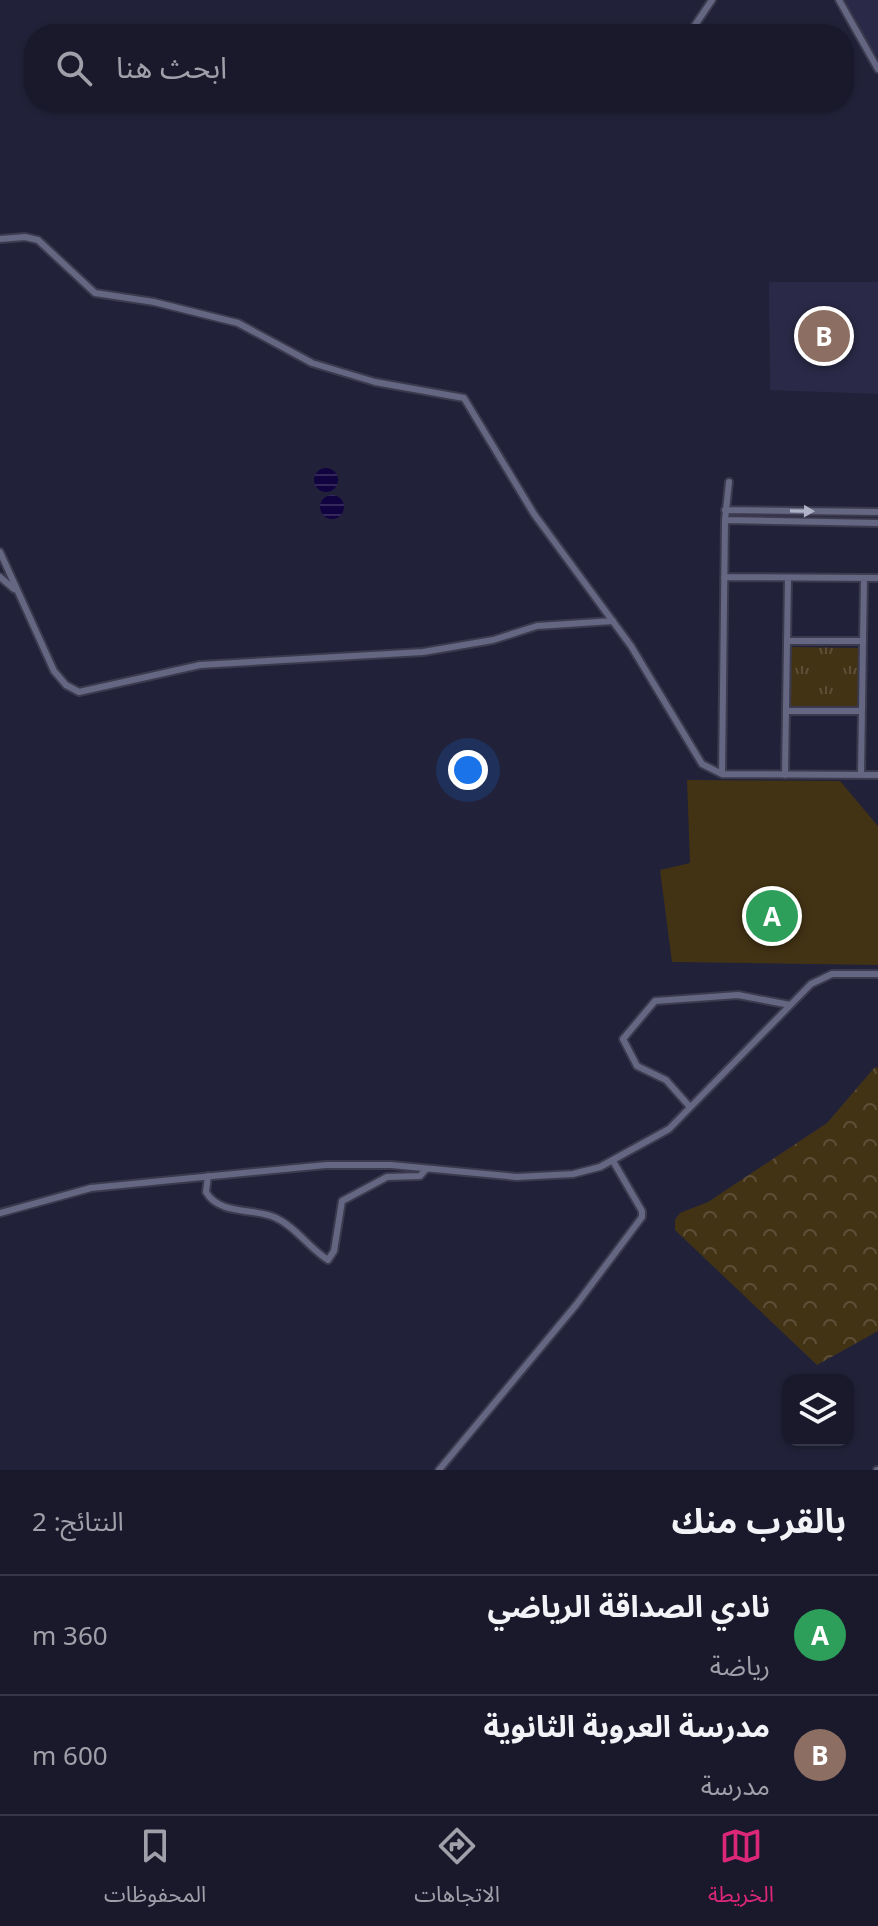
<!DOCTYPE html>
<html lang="ar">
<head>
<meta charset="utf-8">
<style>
  body { margin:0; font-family:"Noto Sans","Noto Sans Arabic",sans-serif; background:#223; color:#f1f3f6; direction:rtl }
  .controls { position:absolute; right:24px; bottom:24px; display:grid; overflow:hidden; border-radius:16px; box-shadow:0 2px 6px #0004 }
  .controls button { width:72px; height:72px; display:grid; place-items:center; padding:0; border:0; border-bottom:2px solid #373847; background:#19192b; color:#f1f3f6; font:40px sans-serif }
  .you { position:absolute; left:468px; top:770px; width:28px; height:28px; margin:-20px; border:6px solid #fff; border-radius:50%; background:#1a73e8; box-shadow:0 0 0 12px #1a73e833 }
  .badge { display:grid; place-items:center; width:52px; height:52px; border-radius:50%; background:#db2777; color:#fff; font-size:26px; font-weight:700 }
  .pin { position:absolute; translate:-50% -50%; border:4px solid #fff; box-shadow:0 2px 8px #0006 }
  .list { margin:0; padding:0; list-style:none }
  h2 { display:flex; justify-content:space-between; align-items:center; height:104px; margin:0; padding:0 32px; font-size:34px }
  h2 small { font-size:26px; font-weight:400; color:#9fa0a9 }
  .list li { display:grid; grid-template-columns:52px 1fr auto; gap:24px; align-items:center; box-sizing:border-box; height:120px; padding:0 32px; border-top:2px solid #373847 }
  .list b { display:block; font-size:30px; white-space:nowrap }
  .list p { margin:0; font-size:26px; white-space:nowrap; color:#9fa0a9 }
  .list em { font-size:26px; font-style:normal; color:#9fa0a9 }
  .icon { flex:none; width:44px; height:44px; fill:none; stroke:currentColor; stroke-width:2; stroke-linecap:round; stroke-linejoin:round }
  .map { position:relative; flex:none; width:878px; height:1470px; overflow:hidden; direction:ltr }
  .search { position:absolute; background:#19192b; box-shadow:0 2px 6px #0004; left:24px; right:24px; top:24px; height:88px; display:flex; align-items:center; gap:20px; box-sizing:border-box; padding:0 28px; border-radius:32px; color:#9fa0a9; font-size:30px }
  .sheet { height:344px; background:#19192b }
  nav { display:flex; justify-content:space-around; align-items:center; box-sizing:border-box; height:112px; border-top:2px solid #373847; background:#19192b; font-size:22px; color:#9fa0a9 }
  nav a { display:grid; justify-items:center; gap:4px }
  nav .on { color:#db2777 }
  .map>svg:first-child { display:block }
  .built { fill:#2a2a48 }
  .grass { fill:url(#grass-tufts) }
  .forest { fill:url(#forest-crowns) }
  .pitch { fill:#433315 }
  .water { fill:url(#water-rules) }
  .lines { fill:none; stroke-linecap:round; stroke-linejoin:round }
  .minor-casing { stroke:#3b3a4e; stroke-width:10 }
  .minor { stroke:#646682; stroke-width:6 }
  .oneway { fill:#b0b2c7 }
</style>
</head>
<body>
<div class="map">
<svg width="878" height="1470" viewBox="0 0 878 1470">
  <defs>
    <pattern id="grass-tufts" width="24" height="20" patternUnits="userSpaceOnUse" patternTransform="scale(2)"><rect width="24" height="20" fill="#433315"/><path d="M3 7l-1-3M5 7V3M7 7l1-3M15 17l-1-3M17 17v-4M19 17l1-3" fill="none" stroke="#5e5038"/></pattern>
    <pattern id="forest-crowns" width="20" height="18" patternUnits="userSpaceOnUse" patternTransform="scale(2)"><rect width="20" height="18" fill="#433315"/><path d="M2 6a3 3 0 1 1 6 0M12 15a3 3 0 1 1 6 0" fill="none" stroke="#5e5038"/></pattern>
    <pattern id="water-rules" width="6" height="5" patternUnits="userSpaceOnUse" patternTransform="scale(2)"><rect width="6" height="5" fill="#11033f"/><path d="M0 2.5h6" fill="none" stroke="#34285b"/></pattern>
  </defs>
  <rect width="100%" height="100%" fill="#212139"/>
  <path class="built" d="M844,0H878V57L858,31Z
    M769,282H878V394L770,390Z"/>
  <path class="grass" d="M791,647L859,648V709L790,708Z"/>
  <path class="forest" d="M875,1067L878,1068V1331L817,1365L675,1230V1220L680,1213L708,1202L827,1123Z"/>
  <path class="pitch" d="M687,780L840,781L878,826V965L672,962L660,870L690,863Z"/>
  <path class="water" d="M314 480a12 12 0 1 1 24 0a12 12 0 1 1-24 0Z
    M320 507a12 12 0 1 1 24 0a12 12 0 1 1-24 0Z"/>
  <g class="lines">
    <defs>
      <path id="minor" d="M839,0L878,69
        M689,34L712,0
        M616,105L617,102
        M0,239L25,237L38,240L95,293L154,302L238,323L312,363L375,382L464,398L534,514L631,646L702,764L722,774
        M729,482L725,520L722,774L878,775
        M725,510L878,512
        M725,520L878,523
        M0,552L54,671L66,685L79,692L200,665L423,652L493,640L537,626L613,621
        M0,577L14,589
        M724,577L878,578
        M787,641H863L861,775
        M863,641L864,579
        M787,711H862
        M785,775L788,578
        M690,1107L666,1080L637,1066L623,1039L655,1001L738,995L790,1005
        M208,1176L206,1192C219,1215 253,1208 274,1217C295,1226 309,1248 328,1260L334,1251L342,1201L387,1177L420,1176L426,1169
        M0,1213L91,1188L326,1165H391L517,1177L573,1174L600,1167L669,1129L811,984L832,974H878
        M439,1470L576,1305L642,1217V1211L613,1161
        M877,1470H878"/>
    </defs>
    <use href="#minor" class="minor-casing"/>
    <use href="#minor" class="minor"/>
  </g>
  <defs><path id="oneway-solid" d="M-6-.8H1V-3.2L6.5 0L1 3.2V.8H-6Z" transform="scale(2)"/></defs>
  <use class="oneway" href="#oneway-solid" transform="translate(802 511) rotate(1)"/>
</svg>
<div class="controls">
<button><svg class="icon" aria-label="layers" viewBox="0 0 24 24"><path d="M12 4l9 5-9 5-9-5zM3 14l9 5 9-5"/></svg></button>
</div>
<div class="you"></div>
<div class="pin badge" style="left:772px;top:916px;background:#2e9e5b">A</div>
<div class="pin badge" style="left:824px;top:336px;background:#8d6e63">B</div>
<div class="search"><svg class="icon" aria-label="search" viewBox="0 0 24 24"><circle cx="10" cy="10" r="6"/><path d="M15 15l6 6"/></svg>ابحث هنا</div>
</div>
<section class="sheet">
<h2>بالقرب منك<small>النتائج: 2</small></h2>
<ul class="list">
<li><span class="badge" style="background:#2e9e5b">A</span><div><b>نادي الصداقة الرياضي</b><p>رياضة</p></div><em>360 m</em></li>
<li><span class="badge" style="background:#8d6e63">B</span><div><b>مدرسة العروبة الثانوية</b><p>مدرسة</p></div><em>600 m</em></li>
</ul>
</section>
<nav>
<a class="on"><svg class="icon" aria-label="map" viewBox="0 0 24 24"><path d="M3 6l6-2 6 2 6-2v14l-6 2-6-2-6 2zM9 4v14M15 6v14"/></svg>الخريطة</a>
<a><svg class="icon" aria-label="directions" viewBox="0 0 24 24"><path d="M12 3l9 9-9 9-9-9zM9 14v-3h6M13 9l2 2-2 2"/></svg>الاتجاهات</a>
<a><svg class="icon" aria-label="saved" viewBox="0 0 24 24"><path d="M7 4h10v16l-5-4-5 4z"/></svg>المحفوظات</a>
</nav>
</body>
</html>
